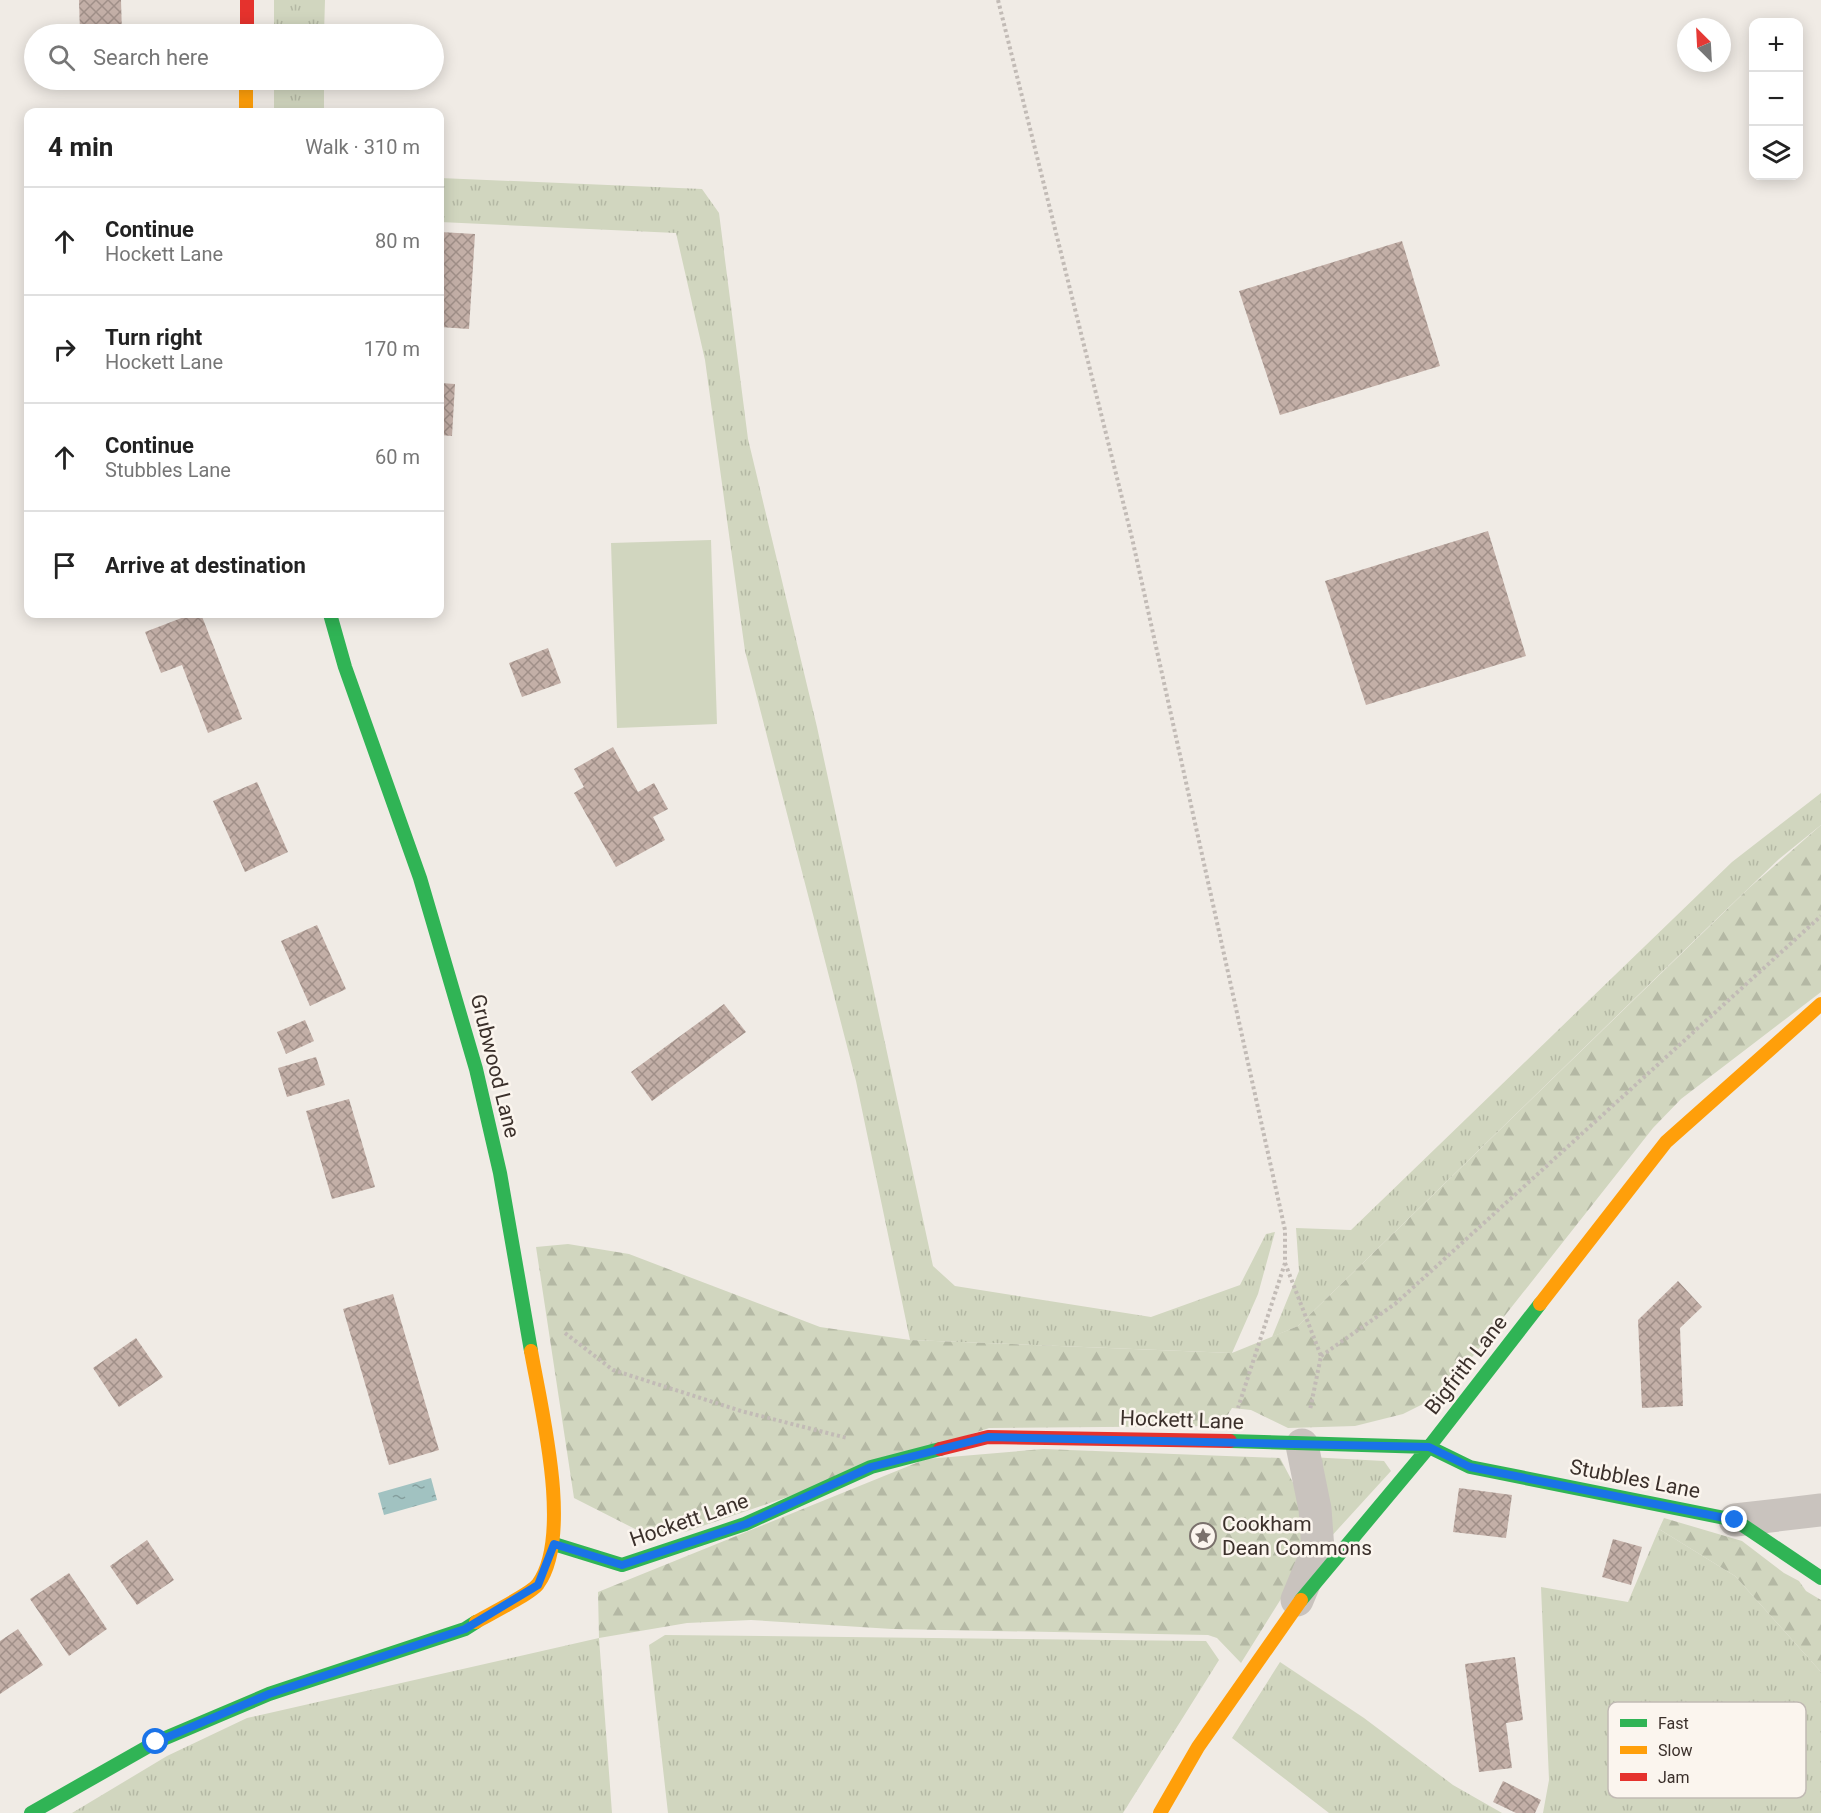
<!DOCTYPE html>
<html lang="en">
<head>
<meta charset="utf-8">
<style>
  body { margin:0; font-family:Roboto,sans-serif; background:#f2f2f2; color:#222 }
  .controls { position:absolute; right:18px; top:18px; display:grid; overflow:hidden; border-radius:12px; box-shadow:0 3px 15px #0003 }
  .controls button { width:54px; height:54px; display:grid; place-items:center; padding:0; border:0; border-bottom:2px solid #e0e0e0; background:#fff; color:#222; font:30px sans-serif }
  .compass { position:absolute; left:1677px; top:18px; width:54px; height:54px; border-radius:50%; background:#fff; box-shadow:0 3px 15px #0003; rotate:336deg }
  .stop { position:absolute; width:18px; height:18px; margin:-14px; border:4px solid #1a73e8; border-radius:50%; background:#fff }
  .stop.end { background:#1a73e8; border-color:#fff; box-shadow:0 2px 6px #0008 }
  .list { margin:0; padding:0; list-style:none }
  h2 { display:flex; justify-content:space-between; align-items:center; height:78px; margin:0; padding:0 24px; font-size:26px }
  h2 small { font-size:20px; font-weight:400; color:#767676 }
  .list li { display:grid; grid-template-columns:39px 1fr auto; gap:18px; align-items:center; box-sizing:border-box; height:108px; padding:0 24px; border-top:2px solid #e0e0e0 }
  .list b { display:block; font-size:22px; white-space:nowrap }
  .list p { margin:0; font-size:20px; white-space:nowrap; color:#767676 }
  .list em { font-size:20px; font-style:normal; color:#767676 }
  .icon { flex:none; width:33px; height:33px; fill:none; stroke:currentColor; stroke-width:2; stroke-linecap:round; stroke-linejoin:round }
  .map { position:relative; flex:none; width:1821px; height:1813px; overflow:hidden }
  .search { position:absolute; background:#fff; box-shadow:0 3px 15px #0003; left:24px; top:24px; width:420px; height:66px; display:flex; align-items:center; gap:15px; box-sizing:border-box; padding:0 21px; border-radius:33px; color:#767676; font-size:22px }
  .panel { position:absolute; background:#fff; box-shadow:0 3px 15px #0003; left:24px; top:108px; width:420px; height:510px; border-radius:12px }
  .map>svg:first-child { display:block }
  .grass { fill:url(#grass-tufts) }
  .forest { fill:url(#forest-firs) }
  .garden { fill:#d1d6bf }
  .water { fill:url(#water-ripples) }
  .building { fill:url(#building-cross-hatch) }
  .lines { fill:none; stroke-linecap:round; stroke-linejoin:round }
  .path { stroke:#c2bbb6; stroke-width:4; stroke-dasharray:3 3; stroke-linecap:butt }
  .street { stroke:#c9c3be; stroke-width:33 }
  .fast { stroke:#30b455; stroke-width:14 }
  .slow { stroke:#ff9f0a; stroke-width:14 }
  .jam { stroke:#e5322d; stroke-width:14 }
  .route { stroke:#1a73e8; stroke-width:8 }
  .labels { text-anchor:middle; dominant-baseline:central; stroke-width:5; stroke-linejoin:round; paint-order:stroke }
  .street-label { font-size:21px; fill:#3b302b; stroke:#fbf5ee }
  .poi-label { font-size:21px; fill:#3b302b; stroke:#fbf5ee; text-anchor:start }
  .key { fill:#fbf5ee; stroke:#c1bab4; stroke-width:1.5 }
  .key-label { font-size:16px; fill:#3b302b }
</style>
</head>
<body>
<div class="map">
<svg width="1821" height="1813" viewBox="0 0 1821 1813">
  <defs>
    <pattern id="grass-tufts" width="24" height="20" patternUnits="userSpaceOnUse" patternTransform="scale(1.5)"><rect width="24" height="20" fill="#d1d6bf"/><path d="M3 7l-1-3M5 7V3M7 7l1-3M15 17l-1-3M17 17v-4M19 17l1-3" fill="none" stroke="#b4b8a4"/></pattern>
    <pattern id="forest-firs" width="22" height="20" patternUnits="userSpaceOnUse" patternTransform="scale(1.5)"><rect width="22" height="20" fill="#d1d6bf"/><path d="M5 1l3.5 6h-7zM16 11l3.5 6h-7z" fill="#b4b8a4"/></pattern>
    <pattern id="water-ripples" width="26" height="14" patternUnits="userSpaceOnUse" patternTransform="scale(1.5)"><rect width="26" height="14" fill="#a1c2c1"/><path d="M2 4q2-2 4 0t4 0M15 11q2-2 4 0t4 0" fill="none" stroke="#849e9d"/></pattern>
    <pattern id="building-cross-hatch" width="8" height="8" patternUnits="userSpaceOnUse" patternTransform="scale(1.5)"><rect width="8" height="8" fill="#c3afa7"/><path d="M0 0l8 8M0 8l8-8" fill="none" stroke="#a08f88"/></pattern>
  </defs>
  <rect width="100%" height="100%" fill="#f0ebe5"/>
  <path class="grass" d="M274,0H325L324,34H274Z
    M274,80H324V112H274Z
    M440,178L702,189L719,213L748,439L817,727L933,1266L955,1286L1151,1317L1240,1285L1266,1234L1275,1232L1258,1294L1232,1353L910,1340L856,1081L745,651L705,360L676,233L440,222Z
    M1821,793V825L1779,859L1703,932L1298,1326L1272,1337L1299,1271L1296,1228L1351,1230L1732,862Z
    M1309,1457L1384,1461L1391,1471L1328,1540Z
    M1659,1529L1735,1576L1821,1672V1813H1543L1549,1780L1541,1587L1628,1602Z
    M665,1635L1206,1641L1219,1660L1123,1813H668L649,1645Z
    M599,1638L612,1813H72L167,1756L247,1718Z
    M1280,1662L1364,1718L1453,1785L1502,1813H1329L1232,1738Z"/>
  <path class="forest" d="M1821,825V992L1681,1099L1653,1128L1443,1394L1403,1414L1355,1426L1288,1428L1251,1410L1232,1408L1221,1426L989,1428L685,1532H641L574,1498L536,1247L568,1244L629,1254L820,1327L910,1340L1232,1353L1298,1326L1749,888Z
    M1043,1449L1280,1458L1300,1496L1305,1542L1299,1570L1241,1663L1217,1638L1208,1635L892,1629L751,1620L687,1623L599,1638L598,1592L926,1459Z
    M1664,1518L1742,1541L1784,1573L1799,1581L1806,1591L1821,1600V1672L1735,1576L1659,1529Z"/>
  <path class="garden" d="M711,540L717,724L617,728L611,543Z"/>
  <path class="water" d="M431,1478L437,1500L384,1515L378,1493Z"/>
  <path class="building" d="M79,0H121L122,34H80Z
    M80,80H123V85L80,86Z
    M440,232L475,234L469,329L440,327Z
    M1402,241L1440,366L1280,415L1239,291Z
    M440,383L455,384L452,436L440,435Z
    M1488,531L1526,656L1366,705L1325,581Z
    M192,614H201L242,719L208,733L182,665L161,673L145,632Z
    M548,648L561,683L522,697L509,663Z
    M613,747L638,792L654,783L668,809L653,817L665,840L616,867L574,793L584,787L574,769Z
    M257,782L288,852L245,872L213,801Z
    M317,925L346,989L310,1006L281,941Z
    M724,1004L746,1032L652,1101L631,1072Z
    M305,1020L314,1041L286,1054L277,1032Z
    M316,1057L325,1085L287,1097L278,1068Z
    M349,1099L375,1187L332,1199L306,1111Z
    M1678,1281L1702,1307L1680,1328L1683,1406L1642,1408L1638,1320Z
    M393,1294L439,1450L389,1465L343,1309Z
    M136,1338L163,1377L119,1407L93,1368Z
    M1459,1488L1512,1495L1506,1538L1453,1532Z
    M1613,1539L1642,1547L1631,1585L1602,1577Z
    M147,1540L174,1580L137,1605L110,1566Z
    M69,1573L107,1629L69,1656L30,1599Z
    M18,1629L43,1665L0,1694V1641Z
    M1515,1657L1523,1720L1506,1723L1512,1768L1479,1772L1465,1664Z
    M1503,1781L1541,1800L1535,1813H1516L1493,1802Z"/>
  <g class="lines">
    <path class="path" d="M998,0L1132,538L1285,1230V1263L1238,1408
      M1285,1263L1321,1356L1310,1410
      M565,1333L613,1370L741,1411L847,1438
      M1321,1356L1395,1304L1821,916"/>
    <path class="street" d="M1735,1520L1821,1510
      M1297,1600L1318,1550L1315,1509L1302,1445"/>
    <path class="fast" d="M330,614L345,667L420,878L476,1069L500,1173L531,1351
      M1230,1441L1429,1447L1470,1467L1735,1520L1821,1578
      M554,1544L622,1565L745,1524L871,1467L940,1449
      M1301,1600L1429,1447L1540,1304
      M31,1813L156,1742L269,1694L465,1629L476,1622"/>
    <path class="slow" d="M246,80V112
      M1540,1304L1666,1142L1821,1004
      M476,1622C488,1615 532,1593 538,1584C573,1536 541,1408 531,1351
      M1160,1813L1198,1747L1301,1600"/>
    <path class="jam" d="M247,0V34
      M940,1449L988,1437L1230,1441"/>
  </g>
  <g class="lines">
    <path class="route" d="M156,1742L269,1694L465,1629L538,1585L554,1544L622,1565L746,1524L871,1467L988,1437L1429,1447L1470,1467L1735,1520"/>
  </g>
  <defs>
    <symbol id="sight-ring" viewBox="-11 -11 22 22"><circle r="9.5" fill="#fbf5ee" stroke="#7a716c" stroke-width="1.5"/><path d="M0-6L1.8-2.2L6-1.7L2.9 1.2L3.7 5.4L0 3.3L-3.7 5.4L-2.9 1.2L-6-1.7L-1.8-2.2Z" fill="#7a716c"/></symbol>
  </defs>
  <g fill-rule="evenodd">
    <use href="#sight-ring" x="1188" y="1521" width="30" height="30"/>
  </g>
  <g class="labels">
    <g class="street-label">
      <text transform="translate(495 1066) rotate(76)">Grubwood Lane</text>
      <text transform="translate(1466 1365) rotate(-52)">Bigfrith Lane</text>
      <text transform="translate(1182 1420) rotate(2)">Hockett Lane</text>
      <text transform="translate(1635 1479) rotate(11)">Stubbles Lane</text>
      <text transform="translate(689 1520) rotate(-19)">Hockett Lane</text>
    </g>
    <g class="poi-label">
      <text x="1222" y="1524">Cookham<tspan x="1222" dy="24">Dean Commons</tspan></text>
    </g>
  </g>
  <rect x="1608" y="1702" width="198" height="96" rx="9" class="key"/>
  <rect x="1620" y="1719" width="27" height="8" fill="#30b455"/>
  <rect x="1620" y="1746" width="27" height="8" fill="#ff9f0a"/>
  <rect x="1620" y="1773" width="27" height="8" fill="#e5322d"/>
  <g class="key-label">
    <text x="1658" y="1729">Fast</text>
    <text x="1658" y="1756">Slow</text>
    <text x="1658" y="1783">Jam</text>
  </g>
</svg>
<div class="controls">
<button>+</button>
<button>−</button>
<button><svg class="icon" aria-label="layers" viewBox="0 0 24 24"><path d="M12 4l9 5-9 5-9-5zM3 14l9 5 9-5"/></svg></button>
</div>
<svg class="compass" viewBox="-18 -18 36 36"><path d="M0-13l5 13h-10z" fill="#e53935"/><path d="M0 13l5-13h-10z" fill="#767676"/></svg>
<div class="stop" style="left:156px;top:1742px"></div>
<div class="stop end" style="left:1735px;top:1520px"></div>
<div class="search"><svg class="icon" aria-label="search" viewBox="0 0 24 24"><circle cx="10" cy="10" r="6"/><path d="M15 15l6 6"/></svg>Search here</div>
<section class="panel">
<h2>4 min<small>Walk · 310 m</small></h2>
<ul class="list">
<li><svg class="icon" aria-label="ahead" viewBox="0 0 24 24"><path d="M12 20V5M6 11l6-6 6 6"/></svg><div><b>Continue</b><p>Hockett Lane</p></div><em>80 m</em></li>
<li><svg class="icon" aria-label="right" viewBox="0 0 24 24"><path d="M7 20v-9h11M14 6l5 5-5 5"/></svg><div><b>Turn right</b><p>Hockett Lane</p></div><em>170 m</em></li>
<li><svg class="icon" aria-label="ahead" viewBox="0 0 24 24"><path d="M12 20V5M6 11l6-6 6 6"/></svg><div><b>Continue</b><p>Stubbles Lane</p></div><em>60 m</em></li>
<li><svg class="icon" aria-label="arrive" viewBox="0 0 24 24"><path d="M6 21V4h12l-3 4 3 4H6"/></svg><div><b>Arrive at destination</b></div></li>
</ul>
</section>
</div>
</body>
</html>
